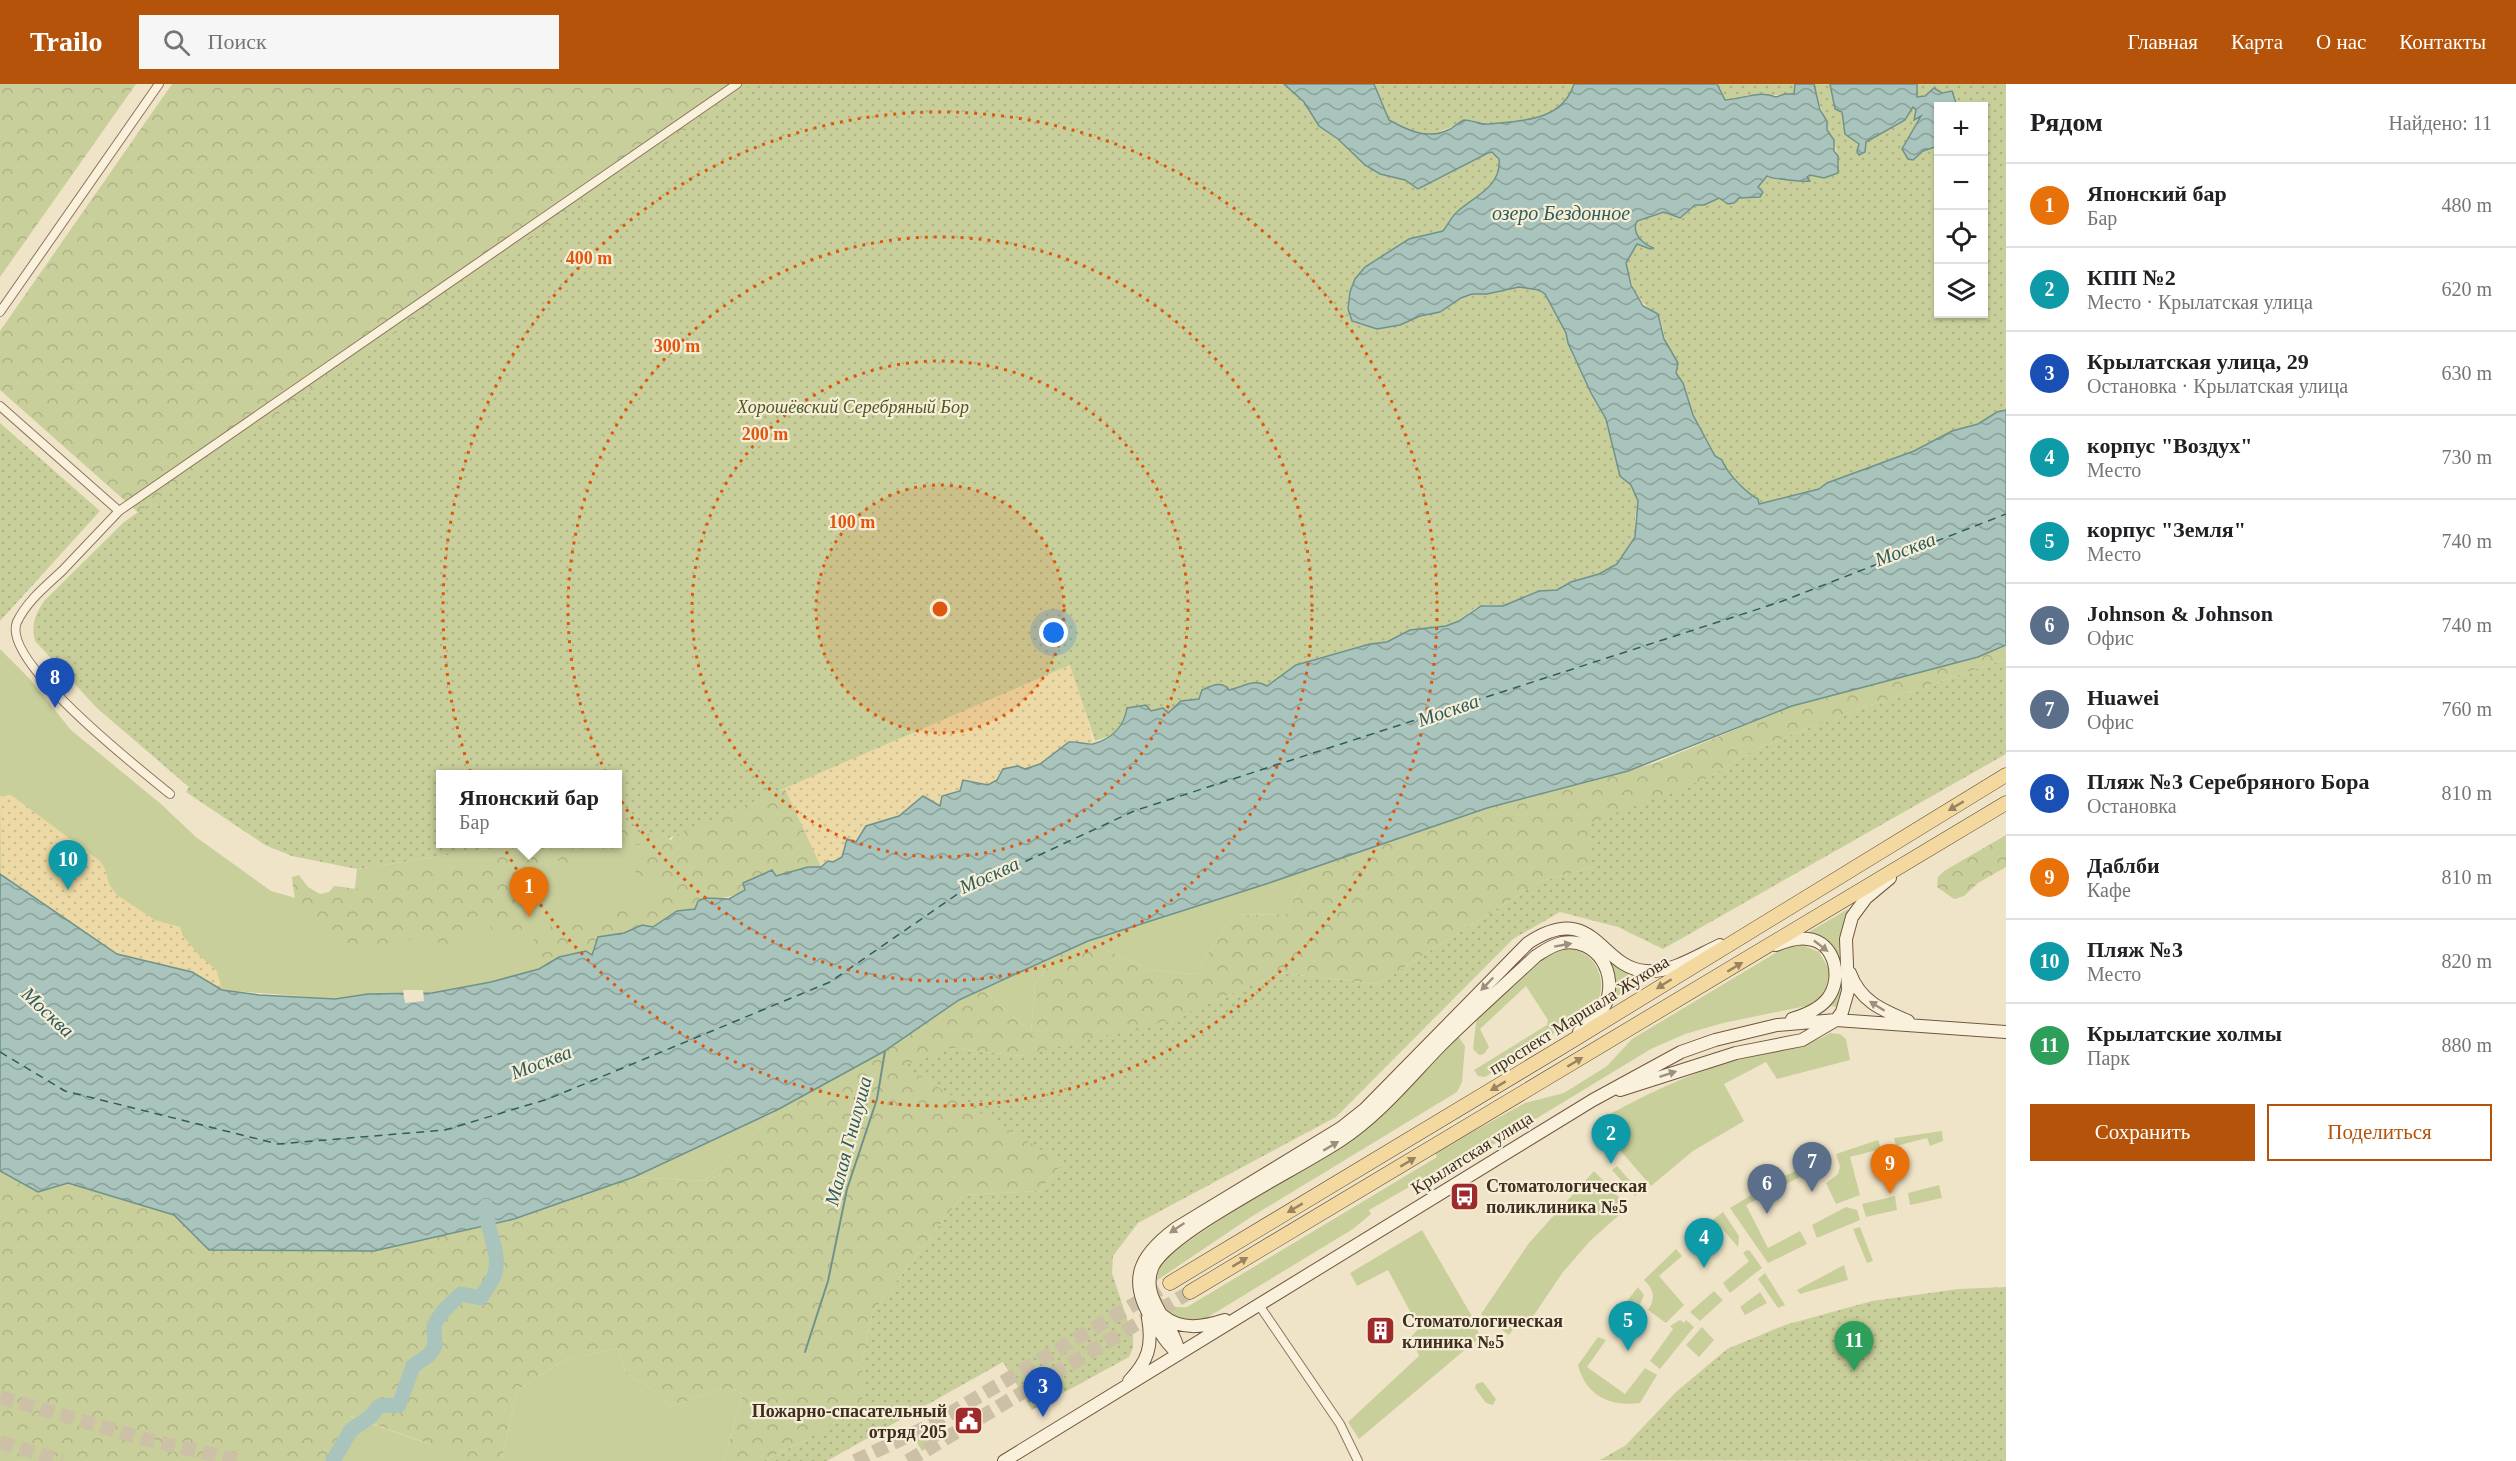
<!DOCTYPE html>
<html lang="ru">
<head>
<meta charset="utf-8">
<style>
  body { margin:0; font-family:"Times New Roman",serif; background:#f6f6f6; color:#202124 }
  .controls { position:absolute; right:18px; top:18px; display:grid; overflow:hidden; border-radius:0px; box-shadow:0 2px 4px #0004 }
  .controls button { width:54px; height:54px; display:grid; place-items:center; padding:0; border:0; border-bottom:2px solid #e0e0e0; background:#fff; color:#202124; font:30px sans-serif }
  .you { position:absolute; left:1054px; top:549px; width:21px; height:21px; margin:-15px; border:4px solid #fff; border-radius:50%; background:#1a73e8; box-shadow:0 0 0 9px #1a73e833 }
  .badge { display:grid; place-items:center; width:39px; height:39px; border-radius:50%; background:#b45309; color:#fff; font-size:20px; font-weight:700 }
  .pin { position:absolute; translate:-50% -50px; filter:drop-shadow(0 2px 3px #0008) }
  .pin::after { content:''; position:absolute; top:32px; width:21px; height:18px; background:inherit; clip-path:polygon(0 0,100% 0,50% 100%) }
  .popup { position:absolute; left:436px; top:686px; width:186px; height:78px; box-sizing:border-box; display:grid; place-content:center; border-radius:0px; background:#fff; filter:drop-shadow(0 2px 4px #0005); font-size:20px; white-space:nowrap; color:#757577 }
  .popup b { font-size:22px; color:#202124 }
  .popup::after { content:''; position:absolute; left:50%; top:100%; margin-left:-12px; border:12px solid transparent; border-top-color:#fff }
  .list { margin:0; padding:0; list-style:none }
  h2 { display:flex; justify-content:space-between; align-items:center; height:78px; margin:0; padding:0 24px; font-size:26px }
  h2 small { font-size:20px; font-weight:400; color:#757577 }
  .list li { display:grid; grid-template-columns:39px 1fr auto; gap:18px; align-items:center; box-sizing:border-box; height:84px; padding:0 24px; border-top:2px solid #e0e0e0 }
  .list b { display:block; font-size:22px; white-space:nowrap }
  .list p { margin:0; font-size:20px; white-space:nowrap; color:#757577 }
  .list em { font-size:20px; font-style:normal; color:#757577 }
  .actions { display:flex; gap:12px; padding:18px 24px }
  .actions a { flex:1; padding:14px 0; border:2px solid #b45309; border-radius:0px; text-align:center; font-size:21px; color:#b45309 }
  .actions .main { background:#b45309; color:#fff }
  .icon { flex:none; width:33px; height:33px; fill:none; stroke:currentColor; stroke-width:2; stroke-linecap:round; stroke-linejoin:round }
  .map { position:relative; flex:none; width:2006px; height:1377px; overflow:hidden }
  header { display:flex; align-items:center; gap:36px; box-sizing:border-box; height:84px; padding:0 30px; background:#b45309; color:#fff }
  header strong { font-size:28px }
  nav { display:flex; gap:33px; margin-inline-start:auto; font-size:21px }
  .search { width:420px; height:54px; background:#f6f6f6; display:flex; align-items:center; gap:15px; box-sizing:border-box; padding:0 21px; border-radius:0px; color:#757577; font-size:22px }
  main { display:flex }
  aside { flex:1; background:#fff }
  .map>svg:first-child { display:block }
  .green { fill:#c9cf9b }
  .forest { fill:url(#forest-crowns) }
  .sand { fill:url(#sand-dots) }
  .park { fill:url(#park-dots); fill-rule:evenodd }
  .water { fill:url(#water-waves); stroke:#6f938a; stroke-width:1.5 }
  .pier { fill:#f0e4c8 }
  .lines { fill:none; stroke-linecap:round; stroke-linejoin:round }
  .stream { stroke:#6f938a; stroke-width:2 }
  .river { stroke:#a9c4bc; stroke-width:15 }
  .ferry { stroke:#2f5d5a; stroke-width:1.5; stroke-dasharray:8 6; stroke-linecap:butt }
  .primary-tunnel { stroke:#ccc0a6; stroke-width:14; stroke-dasharray:14 7; stroke-linecap:butt }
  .minor-casing { stroke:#8d765c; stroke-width:10 }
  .secondary-casing { stroke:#6f573f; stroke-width:14 }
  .primary-casing { stroke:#5b4430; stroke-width:15 }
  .minor { stroke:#faf1dc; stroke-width:8 }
  .secondary { stroke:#faf1dc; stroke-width:12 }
  .primary { stroke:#f3d9a0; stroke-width:14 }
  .oneway { fill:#988460 }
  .oneway2 { fill:#9c907e }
  .ring { fill:none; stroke:#df570d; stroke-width:3; stroke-dasharray:3 6 }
  .labels { text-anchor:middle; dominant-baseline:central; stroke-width:4.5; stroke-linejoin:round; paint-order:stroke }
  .park-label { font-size:18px; font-style:italic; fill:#4d5a26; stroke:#f7eed8 }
  .street-label { font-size:18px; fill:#3d2e20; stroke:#f7eed8 }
  .poi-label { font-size:18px; font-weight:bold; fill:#3d2e20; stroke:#f7eed8; text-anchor:start }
  .water-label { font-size:20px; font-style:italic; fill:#2f5d5a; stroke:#f7eed8 }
  .centre { fill:#df570d; stroke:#f7eed8; stroke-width:3 }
  .ring-label { font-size:18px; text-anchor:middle; font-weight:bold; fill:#df570d; stroke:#f7eed8; stroke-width:4.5; stroke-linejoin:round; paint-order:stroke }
</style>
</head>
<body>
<header>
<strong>Trailo</strong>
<div class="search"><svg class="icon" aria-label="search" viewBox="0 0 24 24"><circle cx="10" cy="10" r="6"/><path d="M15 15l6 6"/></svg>Поиск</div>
<nav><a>Главная</a><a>Карта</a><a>О нас</a><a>Контакты</a></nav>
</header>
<main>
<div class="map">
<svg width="2006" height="1377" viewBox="0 0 2006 1377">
  <defs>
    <pattern id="forest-crowns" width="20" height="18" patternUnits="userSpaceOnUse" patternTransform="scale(1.5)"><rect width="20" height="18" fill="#c9cf9b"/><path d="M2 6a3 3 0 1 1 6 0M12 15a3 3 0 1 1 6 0" fill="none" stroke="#aeb285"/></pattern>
    <pattern id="sand-dots" width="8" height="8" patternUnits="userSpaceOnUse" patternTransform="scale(1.5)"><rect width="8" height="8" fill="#ecd9a5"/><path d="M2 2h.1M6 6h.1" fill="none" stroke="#cbbb8e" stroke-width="1.8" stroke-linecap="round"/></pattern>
    <pattern id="park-dots" width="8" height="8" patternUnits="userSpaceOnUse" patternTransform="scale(1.5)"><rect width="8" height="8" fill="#c9cf9b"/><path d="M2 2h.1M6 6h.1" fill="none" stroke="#aeb285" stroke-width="1.8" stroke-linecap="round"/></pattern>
    <pattern id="water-waves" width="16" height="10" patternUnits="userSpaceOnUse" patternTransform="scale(1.5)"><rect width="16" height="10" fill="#a9c4bc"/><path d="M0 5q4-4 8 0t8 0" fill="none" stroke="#8ba098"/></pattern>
  </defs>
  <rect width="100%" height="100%" fill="#f0e4c8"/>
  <path class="green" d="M0,565L29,594L71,646L161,720L196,753L271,807L352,830L357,785L519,760H618V744L669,754L696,825L539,885L491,898L432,909L368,910L335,915L222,906L117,870L0,790Z
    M1311,785L1286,830L1235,831L1194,890L1150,886L1088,857Z
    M1848,825C1847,835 1840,848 1839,861C1838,883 1845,900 1838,923L1830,922L1838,909L1841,894L1807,849Z
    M1800,860L1819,868L1830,887L1825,909L1811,921L1723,939L1685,950L1651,965L1438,1094L1436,1091L1416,1099L1369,1126L1371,1130L1353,1145L1208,1233C1183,1243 1161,1229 1156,1203C1162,1218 1170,1225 1187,1223L1437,1073L1435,1069L1441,1065L1525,1019L1564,1009L1607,982L1632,955L1787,862Z
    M1561,864C1594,863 1611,895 1595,923L1485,993L1478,992L1474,986L1547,941L1548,936L1526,902L1480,945L1489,963L1484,970L1479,971L1473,965L1477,931L1540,875Z
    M1057,871L1035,900L1031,948L983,905Z
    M1605,871L1622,886L1645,895L1614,914Z
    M1830,949L1840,950L1846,955L1850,976L1777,995L1766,978L1724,1000L1744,1037L1693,1067L1651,1102L1596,1038C1641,1012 1687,991 1736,975C1767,965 1801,967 1830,949Z
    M1458,952L1465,962L1462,998L1457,1008L1251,1133L1156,1197L1161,1180L1169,1171L1243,1120Z
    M777,1026L705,1097L634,1093Z
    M1942,1047L1943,1057L1930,1062L1927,1054L1896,1062L1894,1054Z
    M1878,1056L1881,1065L1850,1073L1860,1111L1836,1120L1826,1099L1838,1090L1840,1083L1836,1070Z
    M1829,1073L1831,1085L1822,1092L1817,1084L1786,1100L1782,1093Z
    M1617,1082L1640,1108L1635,1112L1612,1086Z
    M1594,1087L1628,1123L1590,1157L1563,1188L1526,1243L1518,1238L1509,1251L1481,1230L1529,1159Z
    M1771,1099L1775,1106L1746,1121L1768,1164L1800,1147L1807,1160L1768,1179L1730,1124Z
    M1939,1101L1942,1114L1910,1121L1908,1109Z
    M1895,1112L1897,1126L1866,1133L1862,1120Z
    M1846,1123L1857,1126L1860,1136L1817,1154L1812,1141Z
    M1723,1128L1739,1152L1738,1163L1719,1141L1694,1162L1688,1154Z
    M1860,1143L1873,1177L1867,1179L1853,1145Z
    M1422,1146L1477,1241L1479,1254L1359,1355L1348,1338L1419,1272L1411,1253L1419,1244L1388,1186L1357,1202L1350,1189Z
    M1676,1165L1682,1172L1659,1192L1684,1221L1666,1239L1648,1226C1655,1215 1655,1206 1644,1196Z
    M1747,1166L1750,1167L1762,1184L1730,1209L1723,1199L1749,1177L1743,1169Z
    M1844,1181L1848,1196L1800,1210L1797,1206Z
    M1765,1189L1785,1221L1778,1224L1758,1195Z
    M1638,1203L1644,1211L1640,1220L1634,1217L1615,1244L1609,1240Z
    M1714,1207L1723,1216L1700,1237L1690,1228Z
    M1760,1208L1767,1219L1745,1231L1740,1223Z
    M1680,1236L1684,1239L1686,1236L1694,1243L1660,1285L1650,1277L1673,1245L1670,1242Z
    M1702,1243L1714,1256L1699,1273L1686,1261Z
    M1598,1253L1606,1256L1587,1283L1625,1310L1645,1284L1657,1291L1640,1319C1610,1323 1586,1312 1578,1281Z
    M618,1264L627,1291L647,1301L670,1323L728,1303L743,1310L724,1377H331L349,1332L426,1359L502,1374L517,1306L565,1276Z
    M1483,1298L1496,1315L1493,1321L1486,1319L1475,1304L1476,1300Z
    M938,1340L945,1353L922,1367L914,1354Z"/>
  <path class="forest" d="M0,0H136L0,193Z
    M172,0H1278L189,703L96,623L141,431L0,306V247Z
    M2006,561V575L1845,630L1756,665L1706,695L1593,783L1539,798L1378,900L1280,889L1172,936L1079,964L1020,972L950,964L1034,1056L1063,1079L1039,1107L963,1111L873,1228L862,1278V1322L810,1354L763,1377H724L743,1310L728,1303L670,1323L647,1301L627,1291L618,1264L565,1276L517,1306L502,1374L467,1373L350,1332L331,1377H0V1087L38,1108L68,1099L174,1131L209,1166L374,1167L514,1135L634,1093L705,1097L777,1026L883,968L959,916L983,905L1031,948L1035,900L1057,871L1088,857L1150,886L1194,890L1235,831L1286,830L1311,785L1487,724L1655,679L1792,622L1978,573Z
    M607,669L668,751L640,761L626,760L617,769L587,770L566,781L554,775L544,784L533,816L524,827L522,846L518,851L508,854L493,848L487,835L463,840L462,856L449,864L440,862L430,845C417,849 409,859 397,861C369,867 320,857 303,833C295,823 293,805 292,793L299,791L308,803L320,810L329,808L334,802C345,802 355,808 366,802C373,799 376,791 385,789C411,781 483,795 492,762L484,760H618V690Z
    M792,703L821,783C778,782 743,820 705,814L696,825L677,827L653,843L642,841L625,849L598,853L592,872L586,867C568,870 554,875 539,885L531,865L532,857L536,852L550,853L547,845L560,836L566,843L577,835L591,843L600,839L598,828L606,822L623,819L634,825H641L647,820L659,816L662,799L655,796L646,797L636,790L634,779L654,762L671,756L676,749L758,711Z
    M2006,751V783L1978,799L1964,812L1954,815L1937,803L1938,793L1944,787Z"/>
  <path class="sand" d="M1066,559L1094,660L1069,658L1040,680L988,701L975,697L940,722L923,712L899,732L866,742L855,758L844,761L842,773L833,778L827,777L821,783L785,705L780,707L764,703Z
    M11,711L100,777L106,787L109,800L117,811L155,836L180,843L183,852L198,870L217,887L222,906L192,888L117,870L1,791L0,712Z"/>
  <path class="park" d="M752,0H1284L1304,18L1319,42L1338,55L1365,81L1380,90L1405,96L1418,105L1492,68L1499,75C1502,103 1473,113 1457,128C1451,133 1448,141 1443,147L1409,155L1365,183L1355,195L1350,208L1349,232L1378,245L1400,241L1420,232L1440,228L1461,214L1472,210H1487L1519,203L1539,206L1545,210L1566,249L1568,259L1591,309L1606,335L1620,392L1631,401L1638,417L1635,435V451L1617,480L1599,490L1571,498L1557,506L1539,507L1503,522L1487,521L1475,524L1459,537L1446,542L1410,546L1387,558L1370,560L1317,574L1296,581L1267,602L1252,598L1229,606L1218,600L1202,606L1200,615L1181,617L1168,630L1125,636L1115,650L1095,657L1070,581L669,754L618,744V690H440V760H519L357,785L292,772L265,761L186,708L189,703L96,623L35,557C31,540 35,530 45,516L124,438Z
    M1374,0H1574C1562,40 1504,45 1470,36C1431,49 1430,60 1389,36Z
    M1717,0H1795L1794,10L1789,11H1747L1742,15L1725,16Z
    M1814,0H2006V326L1997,328L1978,340L1952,347L1914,367L1826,399L1819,405L1759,420L1715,373L1693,331L1683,299L1676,289L1677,276C1662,263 1666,246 1658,230C1638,220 1631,201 1626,179L1637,160L1652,164C1641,159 1632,148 1637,137L1664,128L1681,133L1695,121H1704L1719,114L1760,113L1758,103L1767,92C1778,100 1791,91 1802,98L1810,91H1818L1839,81L1834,56L1827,46ZM1938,22H1984V230H1938Z
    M0,339L100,427L0,537Z
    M2006,575V670L1663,865L1618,843L1560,828L1513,855L1336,1033L1138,1139L1113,1172L1112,1189L1133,1253V1264L1129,1273L1032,1326L1003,1278L827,1377H763L806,1356L862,1322V1278L873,1228L963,1111L1039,1107L1063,1079L903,982L950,964L1020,972L1171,936L1280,889L1378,900L1539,798L1593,783L1587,740L1706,695L1756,665L1845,630Z
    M2006,1203V1377L1600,1376L1626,1361L1676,1308L1727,1265L1785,1241L1872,1217L1958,1205Z"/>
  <path class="water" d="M1284,0H1374L1389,36C1407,46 1427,56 1448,46C1454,44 1457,39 1464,36C1472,36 1479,40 1487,40C1519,37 1562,38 1574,0H1717L1725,16C1743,15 1759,6 1776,13L1785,10H1794L1795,0H1814L1820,26L1827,37V46L1834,56V67L1838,72V89L1824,94L1810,91L1807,93L1810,97C1805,98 1771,95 1767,92L1758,103L1763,108L1760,113L1739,114L1734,119L1728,120L1719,114L1704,121H1695L1680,134L1664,128L1637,137C1631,149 1642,159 1653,164L1650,165L1637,160L1626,179L1631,201L1643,222L1658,230L1664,255L1678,279L1676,289L1683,299L1693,331L1715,372L1722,376C1726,388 1746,409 1758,415L1759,420L1819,405L1827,399L1914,367L1952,347L1978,340L1997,328L2006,326V561L1978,573L1792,622L1628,687L1487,724L1266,800L1088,857L959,916L883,968L777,1026L634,1093L514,1135L374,1167L209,1166L174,1131L68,1099L38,1108L0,1087V790L117,870L192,888L222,906L259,911L335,915L368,910L432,909L491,898L539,885L559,873L586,867L592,871L598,853L624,849L642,841L653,843L677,827L695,825L698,817L705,814L729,815L745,806L743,799L772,786L776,792L808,783H821L828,777L833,778L842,773L847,755L856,758L866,742L899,732L923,712L940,722L942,712L960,707L963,696L988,701L997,696L1003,685L1018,682L1025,685L1040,680L1069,658C1076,657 1087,661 1093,660C1111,655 1124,643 1127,624L1146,621L1151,627L1163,624L1168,629L1181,617L1199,615L1202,606C1211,602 1222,596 1229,606C1244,603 1254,594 1267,602L1296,581L1370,560L1387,558L1410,546L1446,542L1459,537L1481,522H1503L1539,507L1557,506L1571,498L1599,490L1617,480L1635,453L1638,417L1631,401L1620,392L1606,335L1591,309L1568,259L1566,249L1545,210L1539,206L1519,203L1487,210H1472L1461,214L1440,228L1420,232L1400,241L1377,245L1352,237L1348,225L1350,208L1355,195L1365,183L1409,155L1443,147C1448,141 1451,133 1457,128C1473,113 1502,103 1499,75L1492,68L1488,69L1418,105L1405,96L1380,90L1365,81L1338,55L1319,42L1304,18Z
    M1830,0H1917V13L1925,12L1934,4L1942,9L1952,7L1957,22H1938V62L1923,67L1913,76L1908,75L1902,65L1921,32L1914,36L1916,26L1913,23L1905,36L1866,58L1865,68L1859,71L1857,67L1859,60L1845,50L1842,28L1835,25Z"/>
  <path class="pier" d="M403,906H423L424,917L405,919Z"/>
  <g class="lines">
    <path class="stream" d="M805,1268L828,1197L847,1105L877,1015L885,967"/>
    <path class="river" d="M333,1377L351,1346L370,1333L379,1322L399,1321L413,1282L429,1271L435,1262L434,1241L443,1227L461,1210L481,1214C485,1206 493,1197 495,1189C501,1166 485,1145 486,1122"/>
    <path class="ferry" d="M0,968L65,1007L278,1060L445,1046L548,1015L830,898L962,807L1134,727L1780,518L2006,430"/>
    <path class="primary-tunnel" d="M0,1313L148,1356L242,1377
      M0,1358L62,1377
      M855,1377L929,1342L1170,1199
      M908,1377L1190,1208"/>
    <defs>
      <path id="minor" d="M0,228L159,0
        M0,322L119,427C100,447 81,467 62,487C46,502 27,517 17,538C0,577 141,686 170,710
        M119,427L737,0
        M1259,1221L1340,1340L1358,1377"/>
      <path id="secondary" d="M1776,861C1786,857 1797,853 1808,855C1835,858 1843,894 1828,914C1820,925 1805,931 1792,935
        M1850,889C1860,917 1882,926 1908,937
        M1620,1006L1736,969L1802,956L1836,936L1842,928L1848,907L1846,855L1852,833L1866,814L1890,794
        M1162,1231C1181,1247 1203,1243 1225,1236
        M1179,1270C1167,1261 1161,1249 1153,1237C1127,1196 1139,1172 1175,1145L1341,1044L1365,1025L1528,859C1595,815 1600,885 1646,887C1672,889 1698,871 1720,861
        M1179,1270C1175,1239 1138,1215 1153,1182C1170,1147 1303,1082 1341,1056C1379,1031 1409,994 1440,962C1471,931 1504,902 1536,872C1544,867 1552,861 1562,859C1597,853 1619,890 1605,921C1600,932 1588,940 1579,948
        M1129,1297C1148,1277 1153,1262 1148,1234
        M1004,1377L1593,1016L1681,968L1715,956L1777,941L1836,936L2006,948"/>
      <path id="primary" d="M1170,1199L1562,963L2006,691
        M1190,1208L2006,719"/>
    </defs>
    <use href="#minor" class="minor-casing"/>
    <use href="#secondary" class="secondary-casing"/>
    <use href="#primary" class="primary-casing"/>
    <use href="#minor" class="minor"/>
    <use href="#secondary" class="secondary"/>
    <use href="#primary" class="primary"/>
  </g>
  <defs><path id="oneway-solid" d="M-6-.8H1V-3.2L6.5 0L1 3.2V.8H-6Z" transform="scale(1.5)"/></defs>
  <g class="oneway">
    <use href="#oneway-solid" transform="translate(1956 722) rotate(149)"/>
    <use href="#oneway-solid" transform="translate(1735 883) rotate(-31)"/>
    <use href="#oneway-solid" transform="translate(1664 900) rotate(148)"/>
    <use href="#oneway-solid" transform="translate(1575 978) rotate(-31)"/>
    <use href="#oneway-solid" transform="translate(1498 1002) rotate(149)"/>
    <use href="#oneway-solid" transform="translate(1408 1078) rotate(-31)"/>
    <use href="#oneway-solid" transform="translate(1295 1124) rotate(149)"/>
    <use href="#oneway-solid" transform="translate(1240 1178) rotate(-31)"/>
  </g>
  <g class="oneway2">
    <use href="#oneway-solid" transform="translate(1563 861) rotate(-10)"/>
    <use href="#oneway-solid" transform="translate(1821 862) rotate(38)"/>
    <use href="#oneway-solid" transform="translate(1487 900) rotate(134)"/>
    <use href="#oneway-solid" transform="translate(1877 922) rotate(-148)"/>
    <use href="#oneway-solid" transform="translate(1668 990) rotate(-18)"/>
    <use href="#oneway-solid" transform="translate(1331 1062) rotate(-31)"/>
    <use href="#oneway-solid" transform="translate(1177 1144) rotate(146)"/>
  </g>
  <circle cx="940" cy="525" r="124" fill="#df570d" fill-opacity=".12"/>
  <g class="ring">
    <circle cx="940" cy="525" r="124"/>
    <circle cx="940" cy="525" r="248"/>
    <circle cx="940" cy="525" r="372"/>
    <circle cx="940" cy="525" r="497"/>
  </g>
  <defs>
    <symbol id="bus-square" viewBox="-11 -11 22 22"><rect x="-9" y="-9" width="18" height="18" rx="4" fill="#9e2a2b" stroke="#f7eed8"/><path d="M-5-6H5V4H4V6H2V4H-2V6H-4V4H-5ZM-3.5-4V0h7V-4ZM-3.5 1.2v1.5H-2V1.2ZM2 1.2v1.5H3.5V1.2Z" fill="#fff"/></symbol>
    <symbol id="building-square" viewBox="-11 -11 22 22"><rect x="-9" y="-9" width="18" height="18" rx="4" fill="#9e2a2b" stroke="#f7eed8"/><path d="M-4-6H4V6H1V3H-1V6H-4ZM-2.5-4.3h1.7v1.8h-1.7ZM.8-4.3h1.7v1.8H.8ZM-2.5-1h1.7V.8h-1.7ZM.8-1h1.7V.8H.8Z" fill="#fff"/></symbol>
    <symbol id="civic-square" viewBox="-11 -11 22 22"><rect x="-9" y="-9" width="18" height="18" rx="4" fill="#9e2a2b" stroke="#f7eed8"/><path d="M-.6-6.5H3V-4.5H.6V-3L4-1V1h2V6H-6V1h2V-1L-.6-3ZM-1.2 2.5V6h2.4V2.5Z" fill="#fff"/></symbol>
  </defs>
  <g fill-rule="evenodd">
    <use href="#bus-square" x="1448" y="1096" width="33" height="33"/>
    <use href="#building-square" x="1364" y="1230" width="33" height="33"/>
    <use href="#civic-square" x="952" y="1320" width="33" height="33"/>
  </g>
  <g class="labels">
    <g class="park-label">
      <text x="853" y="323">Хорошёвский Серебряный Бор</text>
    </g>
    <g class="street-label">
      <text transform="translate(1579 931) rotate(-32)">проспект Маршала Жукова</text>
      <text transform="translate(1472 1069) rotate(-32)">Крылатская улица</text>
    </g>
    <g class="poi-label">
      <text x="1486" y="1102">Стоматологическая<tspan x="1486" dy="21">поликлиника №5</tspan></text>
      <text x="1402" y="1237">Стоматологическая<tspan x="1402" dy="21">клиника №5</tspan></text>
      <text x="947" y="1327" text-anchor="end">Пожарно-спасательный<tspan x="947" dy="21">отряд 205</tspan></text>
    </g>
    <g class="water-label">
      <text x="1561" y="129">озеро Бездонное</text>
      <text transform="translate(1905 465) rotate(-21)">Москва</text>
      <text transform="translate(1448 626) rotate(-19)">Москва</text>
      <text transform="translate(989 791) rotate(-24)">Москва</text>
      <text transform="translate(48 928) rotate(43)">Москва</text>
      <text transform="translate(541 978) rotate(-21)">Москва</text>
      <text transform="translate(848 1057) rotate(-75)">Малая Гнилуша</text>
    </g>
  </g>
  <circle cx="940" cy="525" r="9" class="centre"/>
  <g class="ring-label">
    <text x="589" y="180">400 m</text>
    <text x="677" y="268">300 m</text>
    <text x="765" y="356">200 m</text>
    <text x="852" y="444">100 m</text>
  </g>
</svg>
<div class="controls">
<button>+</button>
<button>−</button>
<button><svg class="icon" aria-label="locate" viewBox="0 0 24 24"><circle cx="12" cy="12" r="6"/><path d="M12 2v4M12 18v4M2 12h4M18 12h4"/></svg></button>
<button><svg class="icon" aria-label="layers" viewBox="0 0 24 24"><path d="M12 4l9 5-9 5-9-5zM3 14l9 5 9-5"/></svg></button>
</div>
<div class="you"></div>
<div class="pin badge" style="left:529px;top:833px;background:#e8710a">1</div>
<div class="popup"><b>Японский бар</b>Бар</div>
<div class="pin badge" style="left:1611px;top:1080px;background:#0f9aa8">2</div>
<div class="pin badge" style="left:1043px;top:1333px;background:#1a4fb4">3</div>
<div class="pin badge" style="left:1704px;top:1184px;background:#0f9aa8">4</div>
<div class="pin badge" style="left:1628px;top:1267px;background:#0f9aa8">5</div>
<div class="pin badge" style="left:1767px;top:1130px;background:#5c6f8a">6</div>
<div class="pin badge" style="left:1812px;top:1108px;background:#5c6f8a">7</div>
<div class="pin badge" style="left:55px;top:624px;background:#1a4fb4">8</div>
<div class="pin badge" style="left:1890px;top:1110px;background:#e8710a">9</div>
<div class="pin badge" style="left:68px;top:806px;background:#0f9aa8">10</div>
<div class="pin badge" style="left:1854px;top:1287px;background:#2e9e5b">11</div>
</div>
<aside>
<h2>Рядом<small>Найдено: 11</small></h2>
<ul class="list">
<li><span class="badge" style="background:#e8710a">1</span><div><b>Японский бар</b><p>Бар</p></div><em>480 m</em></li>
<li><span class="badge" style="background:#0f9aa8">2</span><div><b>КПП №2</b><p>Место · Крылатская улица</p></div><em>620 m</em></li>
<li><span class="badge" style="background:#1a4fb4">3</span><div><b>Крылатская улица, 29</b><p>Остановка · Крылатская улица</p></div><em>630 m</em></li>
<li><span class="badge" style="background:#0f9aa8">4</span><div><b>корпус &quot;Воздух&quot;</b><p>Место</p></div><em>730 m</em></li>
<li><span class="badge" style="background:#0f9aa8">5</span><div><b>корпус &quot;Земля&quot;</b><p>Место</p></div><em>740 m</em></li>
<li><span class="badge" style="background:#5c6f8a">6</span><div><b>Johnson &amp; Johnson</b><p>Офис</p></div><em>740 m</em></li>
<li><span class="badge" style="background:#5c6f8a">7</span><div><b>Huawei</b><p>Офис</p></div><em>760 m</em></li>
<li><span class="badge" style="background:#1a4fb4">8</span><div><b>Пляж №3 Cеребряного Бора</b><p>Остановка</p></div><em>810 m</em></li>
<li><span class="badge" style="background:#e8710a">9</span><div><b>Даблби</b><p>Кафе</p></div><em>810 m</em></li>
<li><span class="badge" style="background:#0f9aa8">10</span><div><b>Пляж №3</b><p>Место</p></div><em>820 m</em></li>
<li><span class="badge" style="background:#2e9e5b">11</span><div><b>Крылатские холмы</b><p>Парк</p></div><em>880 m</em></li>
</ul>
<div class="actions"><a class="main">Сохранить</a><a>Поделиться</a></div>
</aside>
</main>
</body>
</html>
